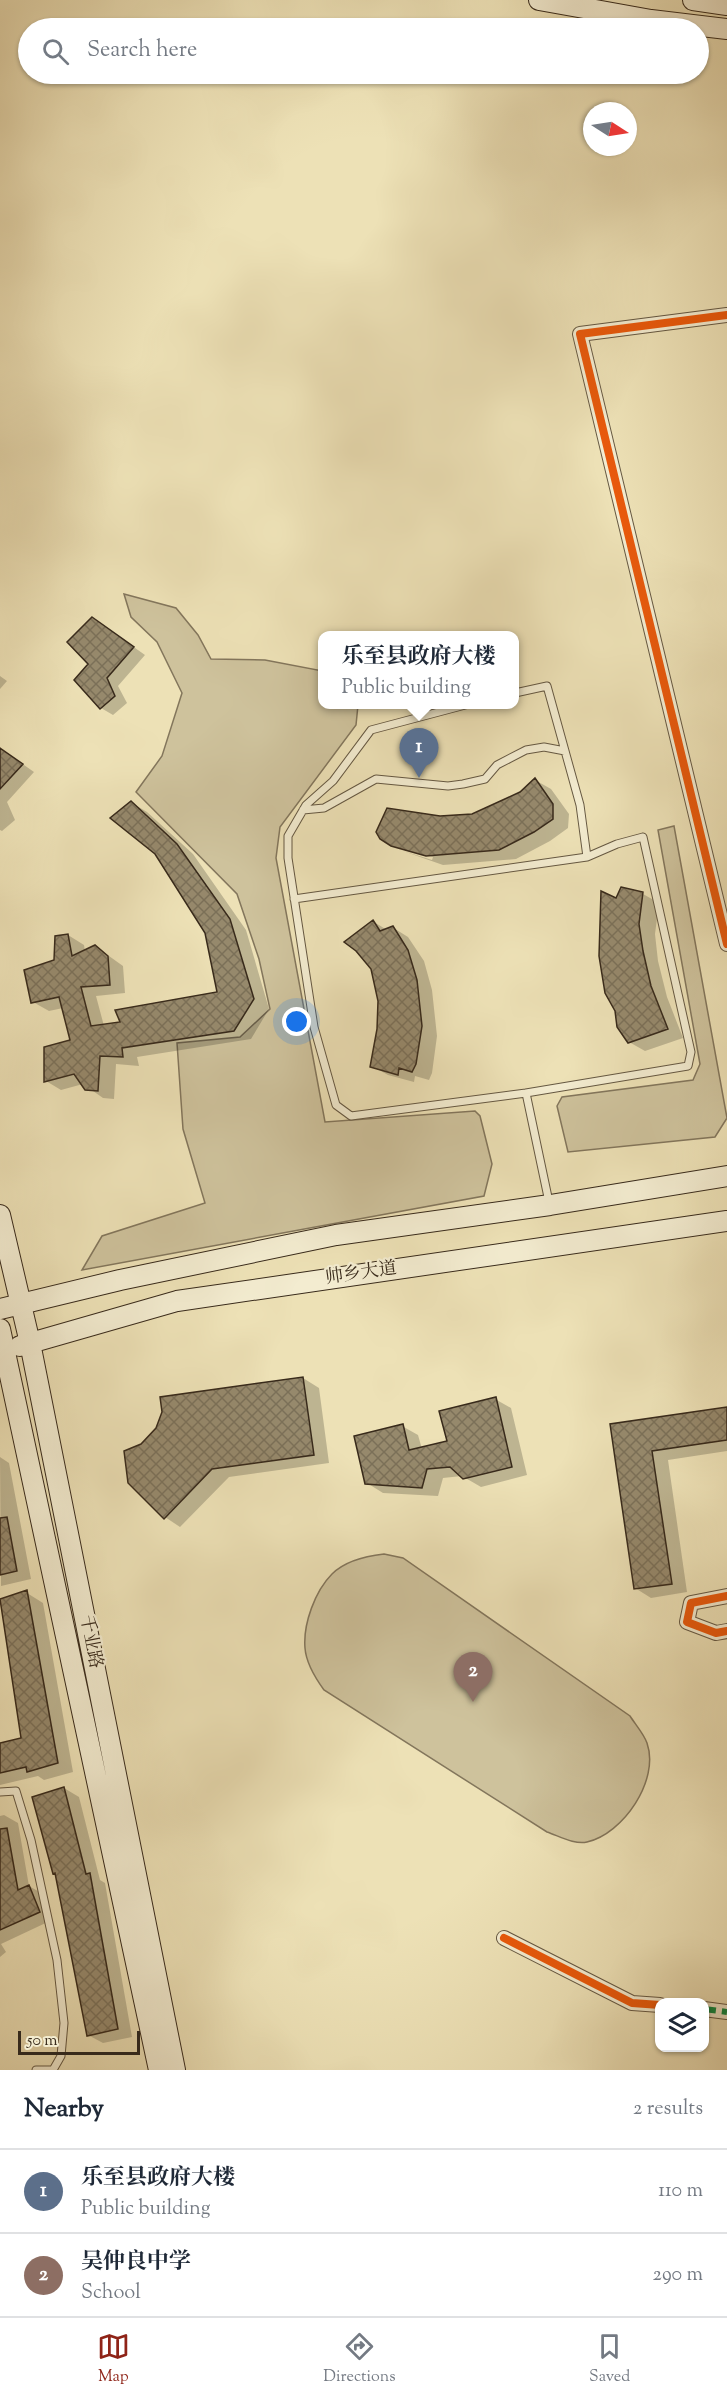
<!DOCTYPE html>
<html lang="en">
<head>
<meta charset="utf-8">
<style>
  body { margin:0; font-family:"Sorts Mill Goudy","Noto Serif SC",serif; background:#f6f6f7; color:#1f2937 }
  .controls { position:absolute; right:18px; bottom:18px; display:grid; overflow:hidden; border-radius:12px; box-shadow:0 2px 4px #0004 }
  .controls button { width:54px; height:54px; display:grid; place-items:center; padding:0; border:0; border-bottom:2px solid #e0e1e3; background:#fff; color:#1f2937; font:30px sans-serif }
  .compass { position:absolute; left:583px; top:102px; width:54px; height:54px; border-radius:50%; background:#fff; box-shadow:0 2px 4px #0004; rotate:102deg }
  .scale { position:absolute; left:18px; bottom:15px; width:122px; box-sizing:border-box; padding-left:6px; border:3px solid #382a1b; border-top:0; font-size:16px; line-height:21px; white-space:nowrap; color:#382a1b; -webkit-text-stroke:4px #f3ecd0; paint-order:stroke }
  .you { position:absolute; left:297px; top:1022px; width:21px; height:21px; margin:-15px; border:4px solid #fff; border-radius:50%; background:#1a73e8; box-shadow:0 0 0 9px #1a73e833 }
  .badge { display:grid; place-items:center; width:39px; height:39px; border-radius:50%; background:#8f2418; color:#fff; font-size:20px; font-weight:700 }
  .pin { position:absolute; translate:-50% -50px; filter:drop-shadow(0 2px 3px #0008) }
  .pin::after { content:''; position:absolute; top:32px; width:21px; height:18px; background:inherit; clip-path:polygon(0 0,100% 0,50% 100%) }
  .popup { position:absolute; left:318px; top:631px; width:201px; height:78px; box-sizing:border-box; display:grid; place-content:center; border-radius:12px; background:#fff; filter:drop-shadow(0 2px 4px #0005); font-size:20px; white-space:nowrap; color:#747a83 }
  .popup b { font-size:22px; color:#1f2937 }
  .popup::after { content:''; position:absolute; left:50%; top:100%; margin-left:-12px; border:12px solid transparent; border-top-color:#fff }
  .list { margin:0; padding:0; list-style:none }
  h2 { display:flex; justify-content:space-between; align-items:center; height:78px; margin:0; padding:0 24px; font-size:26px }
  h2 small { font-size:20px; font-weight:400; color:#747a83 }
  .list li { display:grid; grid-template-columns:39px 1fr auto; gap:18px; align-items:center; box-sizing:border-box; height:84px; padding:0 24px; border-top:2px solid #e0e1e3 }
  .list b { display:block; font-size:22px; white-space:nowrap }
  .list p { margin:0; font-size:20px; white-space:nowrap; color:#747a83 }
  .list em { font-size:20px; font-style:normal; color:#747a83 }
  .icon { flex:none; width:33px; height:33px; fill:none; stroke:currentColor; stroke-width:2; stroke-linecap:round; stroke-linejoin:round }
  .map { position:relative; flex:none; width:727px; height:2070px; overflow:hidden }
  .search { position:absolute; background:#fff; box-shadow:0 2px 4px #0004; left:18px; right:18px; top:18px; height:66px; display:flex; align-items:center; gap:15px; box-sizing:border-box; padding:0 21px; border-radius:33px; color:#747a83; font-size:22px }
  .sheet { height:246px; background:#fff }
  nav { display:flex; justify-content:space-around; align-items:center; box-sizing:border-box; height:84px; border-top:2px solid #e0e1e3; background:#fff; font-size:16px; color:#747a83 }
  nav a { display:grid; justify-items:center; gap:3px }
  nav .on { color:#8f2418 }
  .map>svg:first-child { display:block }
  .green { fill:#cec29c; stroke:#83765c; stroke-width:1.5 }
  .shadow { fill:#0003 }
  .building { fill:url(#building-cross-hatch); stroke:#382a1b; stroke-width:1.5 }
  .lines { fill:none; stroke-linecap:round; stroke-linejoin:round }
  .service-casing { stroke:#655842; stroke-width:9 }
  .minor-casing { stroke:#655842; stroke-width:16 }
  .secondary-casing { stroke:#382a1b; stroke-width:22 }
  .service { stroke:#f3ecd0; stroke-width:7 }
  .minor { stroke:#f3ecd0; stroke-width:14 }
  .secondary { stroke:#f3ecd0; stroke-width:20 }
  .quiet { stroke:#00873e; stroke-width:6; stroke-dasharray:12 6; stroke-linecap:butt }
  .cycleway-casing { stroke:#f3ecd0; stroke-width:11 }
  .cycleway { stroke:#e8590c; stroke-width:8 }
  .labels { text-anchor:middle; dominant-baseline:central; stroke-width:4.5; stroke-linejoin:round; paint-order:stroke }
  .street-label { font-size:18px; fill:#382a1b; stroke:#f3ecd0 }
</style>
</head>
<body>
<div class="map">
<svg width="727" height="2070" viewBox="0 0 727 2070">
  <defs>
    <pattern id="building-cross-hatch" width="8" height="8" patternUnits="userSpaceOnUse" patternTransform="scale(1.5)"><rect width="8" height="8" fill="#96896c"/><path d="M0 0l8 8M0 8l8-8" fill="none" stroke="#7b7058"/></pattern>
  </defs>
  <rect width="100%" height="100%" fill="#ede1b6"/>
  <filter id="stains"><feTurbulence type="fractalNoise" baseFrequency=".00333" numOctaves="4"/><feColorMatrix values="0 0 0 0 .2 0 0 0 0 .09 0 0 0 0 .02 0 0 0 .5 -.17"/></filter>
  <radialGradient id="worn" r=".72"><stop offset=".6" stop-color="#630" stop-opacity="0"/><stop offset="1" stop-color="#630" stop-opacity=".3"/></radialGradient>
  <path class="green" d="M124,594L176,608L198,635L211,659L265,660L323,671V704L358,705L356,725L280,827L276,858L325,1122L475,1111L480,1116L492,1164L484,1196L82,1270L102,1236L205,1203L183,1129L177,1043L240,1037L270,1009L259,959L237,894L136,792L162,756L182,693L157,642L131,617Z
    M674,826L727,1118L715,1137L568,1152L557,1106L562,1097L693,1080L700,1064L658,830Z
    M384,1554L403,1558L630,1716C635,1724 644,1734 647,1743C660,1780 623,1834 587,1842C575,1845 559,1836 547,1832L324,1690C316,1679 306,1662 305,1648C303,1624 315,1591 332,1574C345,1561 366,1556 384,1554Z"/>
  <path class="shadow" d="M104,626L145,655L118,686L127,703L113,715L101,708L76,680L90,664Z
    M0,676L7,681L0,689Z
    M0,748L34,772L7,802L15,820L2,831L0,830Z
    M535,780L551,789L569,814L568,828L550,841L516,859L443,865L403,851L432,860L433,857L394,845L440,817L473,816L521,793Z
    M132,803L147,812L193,854L246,930L269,1009L251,1039L137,1057L139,1066L116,1064L114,1099L103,1098L83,1084L61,1090L46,1081L72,1041L63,1008L49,1011L33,1002L68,935L84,945L85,951L95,946L123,966L125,993L96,996L104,1026L122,1023L218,993L207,932Z
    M643,894L659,903L655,934L658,961L667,997L683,1038L645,1051L629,1042L617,900Z
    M374,922L387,930L392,927L408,937L424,961L432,990L437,1036L432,1073L429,1080L415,1076L414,1082L388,1075L372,1066L376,1048L379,1001Z
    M303,1378L319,1388L329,1463L229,1477L180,1527L165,1517L129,1483Z
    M495,1399L511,1408L527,1475L481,1487L462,1476L443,1478L438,1496L383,1493L367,1483L402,1426L418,1435L422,1449L448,1442Z
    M727,1409V1451L668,1460L687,1592L651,1598L635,1588L612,1426Z
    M0,1457L9,1463L31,1579L1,1586Z
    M27,1593L43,1603L73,1772L44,1780L38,1776L0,1785V1745L23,1740Z
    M64,1788L79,1797L100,1880L105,1883L132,2037L103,2043L88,2035L57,1874L54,1873Z
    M4,1815L18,1823L29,1886L43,1894L52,1920L1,1944L6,1952L0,1957V1816Z"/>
  <path class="building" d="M92,617L134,647L107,678L115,696L100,709L74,680L88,664L67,642Z
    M0,748L23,764L0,789Z
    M535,778L553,804V819L534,832L499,850L426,856L391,846L380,839L376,832L387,808L440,816L472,814L520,792Z
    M131,801L177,844L230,919L254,999L234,1031L122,1048L123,1057L100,1056L98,1091L85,1090L74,1074L44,1082V1047L70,1040L59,997L31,1003L24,970L54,960L55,936L68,934L72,956L95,945L108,956L110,985L81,987L91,1026L120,1022L115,1010L217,992L205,933L155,854L110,818Z
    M621,887L643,892L639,924L643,951L651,986L668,1029L628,1043L617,1027L615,1011L605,993L599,956L601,891L616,898Z
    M373,920L380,931L393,926L408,950L417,980L422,1026L416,1064L412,1072L399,1068L398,1075L370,1067L377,1029L378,1001L371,969L356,951L344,942Z
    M303,1377L314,1455L212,1469L164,1519L128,1483L124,1451L141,1444L156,1428L162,1412L160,1397Z
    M496,1397L512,1467L463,1479L450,1467L427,1469L422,1488L365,1484L354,1436L403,1424L409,1450L447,1441L439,1411Z
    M727,1407V1440L652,1451L672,1584L634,1589L610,1424Z
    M7,1517L17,1571L0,1575V1518Z
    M27,1590L58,1763L27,1772L26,1767L0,1773V1743L21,1738L0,1599Z
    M64,1787L86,1874L90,1873L118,2029L87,2036L55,1873L53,1874L32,1797Z
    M7,1828L18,1890L29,1885L40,1912L0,1930V1829Z"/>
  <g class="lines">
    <defs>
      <path id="service" d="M469,704L371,730L333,781L306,805L288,836V858L314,1027L336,1105L351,1116L526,1093L688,1066L691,1052L643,837L617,844L587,857L580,805L547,686L515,693
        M303,810L324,808L376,779L448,786L463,784L485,779L497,765L526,750L544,747L565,751
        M294,899L587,857
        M526,1093L549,1202
        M0,1792L16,1791L31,1840L57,1960L64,2023L61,2056L53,2070
        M36,2070H53"/>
      <path id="minor" d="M727,315L580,334L727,944
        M727,1596L691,1603L687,1622L716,1633L727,1631
        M504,1938L632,2003L660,2005
        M704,2009L727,2012"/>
      <path id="secondary" d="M539,0L651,20L727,29
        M693,0L727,5
        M0,1215L30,1343L175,2070
        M0,1309L120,1280L336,1235L550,1205L727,1176
        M0,1329L159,2070
        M20,1346L177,1301L727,1221"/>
    </defs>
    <use href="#service" class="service-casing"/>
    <use href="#minor" class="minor-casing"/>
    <use href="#secondary" class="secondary-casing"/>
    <use href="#service" class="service"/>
    <use href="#minor" class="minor"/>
    <use href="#secondary" class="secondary"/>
    <path class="quiet" d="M704,2009L727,2012"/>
    <defs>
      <path id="cycleway" d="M727,315L580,334L727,944
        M727,1596L691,1603L687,1622L716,1633L727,1631
        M504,1938L632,2003L660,2005"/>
    </defs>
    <use href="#cycleway" class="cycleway-casing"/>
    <use href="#cycleway" class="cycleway"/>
  </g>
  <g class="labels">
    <g class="street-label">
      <text transform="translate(361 1274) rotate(-8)">帅乡大道</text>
      <text transform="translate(90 1642) rotate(79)">千业路</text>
    </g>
  </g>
  <rect width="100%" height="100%" filter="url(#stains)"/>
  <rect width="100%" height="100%" fill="url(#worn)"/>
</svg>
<div class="controls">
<button><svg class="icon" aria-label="layers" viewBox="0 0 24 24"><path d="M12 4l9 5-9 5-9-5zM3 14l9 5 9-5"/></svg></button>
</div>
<svg class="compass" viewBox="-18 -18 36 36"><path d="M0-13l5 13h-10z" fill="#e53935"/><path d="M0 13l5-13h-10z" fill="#747a83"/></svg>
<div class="scale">50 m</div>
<div class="you"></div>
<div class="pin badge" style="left:419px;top:778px;background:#5c6f8a">1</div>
<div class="popup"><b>乐至县政府大楼</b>Public building</div>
<div class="pin badge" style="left:473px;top:1702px;background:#8d6e63">2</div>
<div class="search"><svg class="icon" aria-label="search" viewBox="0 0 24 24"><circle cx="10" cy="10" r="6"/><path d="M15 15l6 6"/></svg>Search here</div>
</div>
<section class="sheet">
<h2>Nearby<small>2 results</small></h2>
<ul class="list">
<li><span class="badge" style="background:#5c6f8a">1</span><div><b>乐至县政府大楼</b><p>Public building</p></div><em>110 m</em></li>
<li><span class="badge" style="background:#8d6e63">2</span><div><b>吴仲良中学</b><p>School</p></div><em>290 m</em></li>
</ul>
</section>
<nav>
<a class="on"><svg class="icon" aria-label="map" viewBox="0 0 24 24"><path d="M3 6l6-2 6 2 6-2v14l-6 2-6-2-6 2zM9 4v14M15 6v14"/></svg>Map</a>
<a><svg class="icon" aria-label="directions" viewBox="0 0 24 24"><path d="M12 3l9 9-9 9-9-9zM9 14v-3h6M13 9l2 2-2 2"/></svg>Directions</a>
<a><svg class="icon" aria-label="saved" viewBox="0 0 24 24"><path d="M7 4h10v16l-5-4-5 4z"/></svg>Saved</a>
</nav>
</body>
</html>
